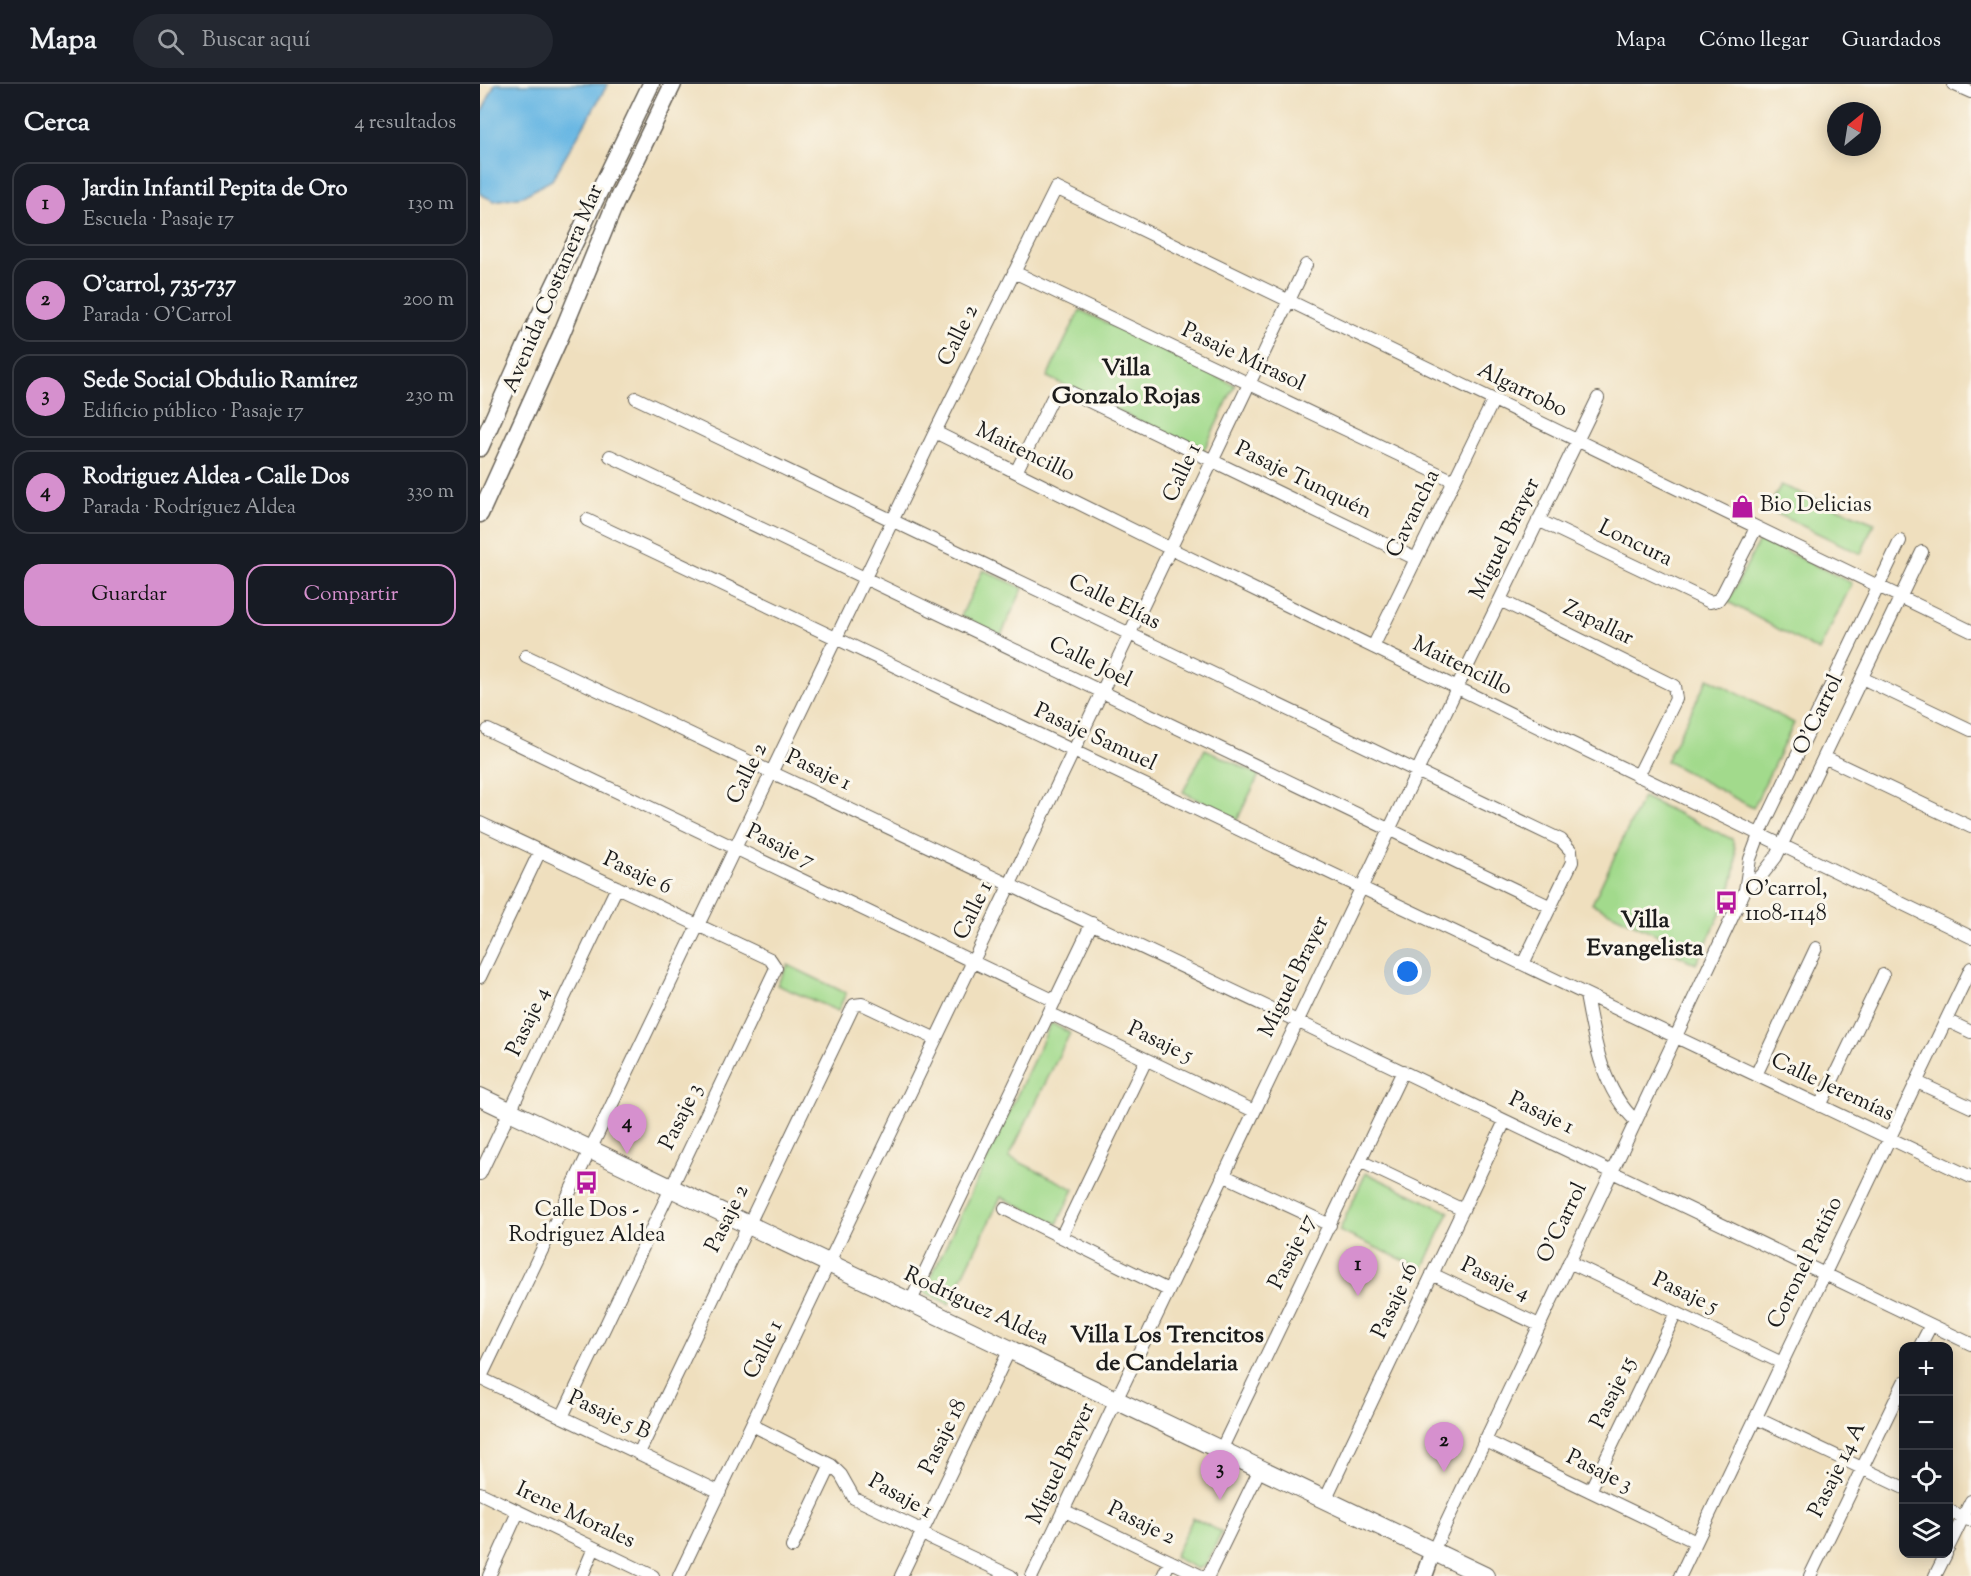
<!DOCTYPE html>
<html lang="es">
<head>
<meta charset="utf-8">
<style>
  body { margin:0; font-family:"Sorts Mill Goudy",serif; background:#242831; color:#f1f3f6 }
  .controls { position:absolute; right:18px; bottom:18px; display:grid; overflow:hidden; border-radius:12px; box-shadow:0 3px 15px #0003 }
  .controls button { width:54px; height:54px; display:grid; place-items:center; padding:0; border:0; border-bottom:2px solid #363941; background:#171b24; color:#f1f3f6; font:30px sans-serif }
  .compass { position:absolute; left:1347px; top:18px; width:54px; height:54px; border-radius:50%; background:#171b24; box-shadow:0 3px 15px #0003; rotate:30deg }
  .you { position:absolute; left:928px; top:888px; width:21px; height:21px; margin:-15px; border:4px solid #fff; border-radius:50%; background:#1a73e8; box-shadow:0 0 0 9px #1a73e833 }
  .badge { display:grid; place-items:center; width:39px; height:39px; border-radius:50%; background:#d690ce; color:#111; font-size:20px; font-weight:700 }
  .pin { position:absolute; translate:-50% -50px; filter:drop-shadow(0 2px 3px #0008) }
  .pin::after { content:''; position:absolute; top:32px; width:21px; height:18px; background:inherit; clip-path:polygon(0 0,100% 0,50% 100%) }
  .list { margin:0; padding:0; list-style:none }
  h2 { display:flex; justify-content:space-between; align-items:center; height:78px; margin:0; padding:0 24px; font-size:26px }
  h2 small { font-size:20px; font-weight:400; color:#9ea1a6 }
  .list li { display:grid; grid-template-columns:39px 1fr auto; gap:18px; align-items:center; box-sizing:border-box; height:84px; margin:0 12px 12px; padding:0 12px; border:2px solid #363941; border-radius:18px }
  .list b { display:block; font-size:22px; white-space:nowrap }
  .list p { margin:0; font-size:20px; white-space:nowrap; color:#9ea1a6 }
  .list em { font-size:20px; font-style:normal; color:#9ea1a6 }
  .actions { display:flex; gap:12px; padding:18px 24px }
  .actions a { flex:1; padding:14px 0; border:2px solid #d690ce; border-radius:18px; text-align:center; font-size:21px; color:#d690ce }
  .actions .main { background:#d690ce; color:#111 }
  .icon { flex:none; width:33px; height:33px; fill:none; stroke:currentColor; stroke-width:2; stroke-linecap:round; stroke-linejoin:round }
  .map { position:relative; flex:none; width:1491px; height:1492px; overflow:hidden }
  header { display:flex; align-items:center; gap:36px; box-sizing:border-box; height:84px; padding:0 30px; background:#171b24; border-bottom:2px solid #363941 }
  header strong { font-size:28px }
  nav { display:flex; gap:33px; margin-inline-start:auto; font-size:21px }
  .search { width:420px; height:54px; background:#242831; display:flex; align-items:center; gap:15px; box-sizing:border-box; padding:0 21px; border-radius:33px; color:#9ea1a6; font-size:22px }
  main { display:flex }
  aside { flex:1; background:#171b24 }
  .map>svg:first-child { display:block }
  .green { fill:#a2da8c; stroke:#5f7b54; stroke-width:1.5 }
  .water { fill:#69b7e3; stroke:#426a80; stroke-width:1.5 }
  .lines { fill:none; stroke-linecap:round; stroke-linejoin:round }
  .minor-casing { stroke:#666055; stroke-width:14 }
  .tertiary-casing { stroke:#666055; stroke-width:19 }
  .secondary-casing { stroke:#666055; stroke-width:20 }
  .minor { stroke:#fff; stroke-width:12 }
  .tertiary { stroke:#fff; stroke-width:16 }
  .secondary { stroke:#fff; stroke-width:18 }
  .labels { text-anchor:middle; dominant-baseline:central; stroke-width:6; stroke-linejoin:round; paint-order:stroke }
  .street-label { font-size:22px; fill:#1c1c1c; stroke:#fbf7ec }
  .poi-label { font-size:22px; fill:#1c1c1c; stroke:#fbf7ec; text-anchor:start }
  .neighbourhood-label { font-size:24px; font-weight:bold; fill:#1c1c1c; stroke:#fbf7ec }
</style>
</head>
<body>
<header>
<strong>Mapa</strong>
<div class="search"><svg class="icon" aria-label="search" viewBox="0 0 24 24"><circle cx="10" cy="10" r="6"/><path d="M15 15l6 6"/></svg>Buscar aquí</div>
<nav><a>Mapa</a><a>Cómo llegar</a><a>Guardados</a></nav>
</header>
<main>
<aside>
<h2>Cerca<small>4 resultados</small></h2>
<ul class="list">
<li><span class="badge">1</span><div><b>Jardin Infantil Pepita de Oro</b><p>Escuela · Pasaje 17</p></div><em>130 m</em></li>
<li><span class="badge">2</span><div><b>O'carrol, 735-737</b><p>Parada · O'Carrol</p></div><em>200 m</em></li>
<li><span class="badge">3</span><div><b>Sede Social Obdulio Ramírez</b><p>Edificio público · Pasaje 17</p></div><em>230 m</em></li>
<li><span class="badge">4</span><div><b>Rodriguez Aldea - Calle Dos</b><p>Parada · Rodríguez Aldea</p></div><em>330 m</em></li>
</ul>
<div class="actions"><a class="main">Guardar</a><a>Compartir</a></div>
</aside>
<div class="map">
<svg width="1491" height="1492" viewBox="0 0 1491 1492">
  <rect width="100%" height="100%" fill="#fbf7ec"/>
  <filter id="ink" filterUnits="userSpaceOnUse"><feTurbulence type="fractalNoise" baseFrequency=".0167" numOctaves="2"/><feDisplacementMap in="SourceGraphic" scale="12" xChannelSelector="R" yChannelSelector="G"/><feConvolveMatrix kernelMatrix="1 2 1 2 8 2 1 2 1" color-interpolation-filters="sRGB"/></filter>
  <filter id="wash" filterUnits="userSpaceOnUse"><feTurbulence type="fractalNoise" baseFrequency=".008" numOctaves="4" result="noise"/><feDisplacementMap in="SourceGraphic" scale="24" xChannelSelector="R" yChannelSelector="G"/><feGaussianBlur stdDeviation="1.35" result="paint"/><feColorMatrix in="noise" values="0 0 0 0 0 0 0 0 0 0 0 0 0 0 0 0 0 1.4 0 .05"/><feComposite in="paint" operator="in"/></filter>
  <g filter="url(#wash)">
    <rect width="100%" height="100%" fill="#efdfbe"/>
    <path class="green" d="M600,226L755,301L723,368L567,293Z
      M1301,401L1394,439L1381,470L1287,425Z
      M1280,455L1372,499L1339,567L1248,518Z
      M503,486L543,504L521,551L481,532Z
      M1228,594L1314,639L1273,724L1186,677Z
      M725,665L779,691L757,736L703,708Z
      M1163,713L1252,755C1268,790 1230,848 1216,880L1176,860L1180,852L1112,820Z
      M308,881L366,909L358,927L297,901Z
      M571,939L590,949L529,1073L594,1105L577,1140L521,1113L469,1220L444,1208Z
      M886,1089L969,1128L943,1185L859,1147Z
      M713,1434L742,1448L726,1481L717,1485L694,1473Z"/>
    <path class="water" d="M15,0H128L72,96L43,112L14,117L0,110V32Z"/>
  </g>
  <g filter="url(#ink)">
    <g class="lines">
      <defs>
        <path id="minor" d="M1473,0L1491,8
          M534,188L974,397
          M156,314L1081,756L1091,767L1092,778L1043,880
          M455,348L691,465L1491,853
          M130,372L1071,823
          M536,388L572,315L580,307H588L936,475
          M107,436L1491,1093
          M1058,436L1230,518L1238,516L1243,509L1276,444
          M1020,516L1194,602L1196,615L1158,692
          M893,563L1013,317
          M46,572L817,937L1491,1260
          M1382,594L1491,646
          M8,646L575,917
          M1344,673L1491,743
          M0,739L290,875L296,884L82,1333
          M1265,806L1282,791L1296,773L1442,468
          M0,893L60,767
          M1106,911C1114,955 1122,1006 1156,1037
          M569,929L774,1027
          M1466,936L1491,948
          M1276,991L1336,864
          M1437,998L1491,1023
          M1340,1022L1403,891
          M880,1077L983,1126
          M0,1090L137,803
          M743,1091L850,1141
          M525,1125L688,1206
          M581,1153L666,976
          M1089,1178L1302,1279
          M952,1190L1059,1241
          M430,1219L612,839
          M1440,1262L1451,1241
          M0,1294L240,1408
          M0,1295L455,348L576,104L1491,547
          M1276,1334L1424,1404
          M272,1341L351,1381L361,1391L374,1414L433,1442L450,1454L531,1492
          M1004,1356L1216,1458
          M741,1366L923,987
          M159,1369L374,921L382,920L456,955
          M1110,1407L1196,1229
          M0,1409L173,1492
          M845,1416L1025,1037
          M583,1426L721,1492
          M1468,1426L1489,1436
          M312,1463L351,1381
          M1468,1464L1491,1417
          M953,1467L1265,806L1270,775L1279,751L1420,457
          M9,1492L38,1428
          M102,1492L114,1464
          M199,1492L826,181
          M421,1492L530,1265
          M552,1492L977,604L1118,314
          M683,1492L690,1477
          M728,1492L780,1385
          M1200,1492L1491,884
          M1330,1492L1424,1298
          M1455,1492L1466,1470"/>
        <path id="tertiary" d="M0,364L56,239L171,0
          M0,430L81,251L135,120L193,0
          M944,1492L953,1467"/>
        <path id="secondary" d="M0,1013L1005,1492"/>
      </defs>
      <use href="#minor" class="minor-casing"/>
      <use href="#tertiary" class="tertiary-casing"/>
      <use href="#secondary" class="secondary-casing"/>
      <use href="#minor" class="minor"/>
      <use href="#tertiary" class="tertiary"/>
      <use href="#secondary" class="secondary"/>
    </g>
  </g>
  <defs>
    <symbol id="shop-bare" viewBox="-9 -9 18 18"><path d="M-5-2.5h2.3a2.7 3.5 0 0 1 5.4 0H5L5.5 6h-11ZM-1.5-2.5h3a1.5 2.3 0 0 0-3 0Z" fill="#b5179e" stroke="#fbf7ec" stroke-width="2.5" paint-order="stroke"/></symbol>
    <symbol id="bus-bare" viewBox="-9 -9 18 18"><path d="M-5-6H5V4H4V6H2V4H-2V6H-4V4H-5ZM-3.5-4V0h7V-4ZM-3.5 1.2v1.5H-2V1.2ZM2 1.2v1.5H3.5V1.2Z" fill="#b5179e" stroke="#fbf7ec" stroke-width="2.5" paint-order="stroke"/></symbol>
  </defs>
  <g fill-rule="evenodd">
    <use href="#shop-bare" x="1246" y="406" width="33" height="33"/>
    <use href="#bus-bare" x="1230" y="802" width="33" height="33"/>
    <use href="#bus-bare" x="90" y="1082" width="33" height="33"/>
  </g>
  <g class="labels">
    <g class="street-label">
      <text transform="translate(74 205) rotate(-67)">Avenida Costanera Mar</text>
      <text transform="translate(479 252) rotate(-64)">Calle 2</text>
      <text transform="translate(763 274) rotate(25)">Pasaje Mirasol</text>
      <text transform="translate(1042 307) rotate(26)">Algarrobo</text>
      <text transform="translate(545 369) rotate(26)">Maitencillo</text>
      <text transform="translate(703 389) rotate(-65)">Calle 1</text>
      <text transform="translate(823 397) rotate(26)">Pasaje Tunquén</text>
      <text transform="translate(934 430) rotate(-64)">Cavancha</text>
      <text transform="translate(1026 455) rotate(-64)">Miguel Brayer</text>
      <text transform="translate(1155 460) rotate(26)">Loncura</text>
      <text transform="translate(634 519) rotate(26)">Calle Elías</text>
      <text transform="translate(1118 540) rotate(26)">Zapallar</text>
      <text transform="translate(610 579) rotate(26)">Calle Joel</text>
      <text transform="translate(982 583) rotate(26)">Maitencillo</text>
      <text transform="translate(1339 631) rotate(-64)">O'Carrol</text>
      <text transform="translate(615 654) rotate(25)">Pasaje Samuel</text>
      <text transform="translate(338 687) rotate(25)">Pasaje 1</text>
      <text transform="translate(268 690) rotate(-64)">Calle 2</text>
      <text transform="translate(300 763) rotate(26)">Pasaje 7</text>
      <text transform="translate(157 790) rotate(25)">Pasaje 6</text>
      <text transform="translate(494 827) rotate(-64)">Calle 1</text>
      <text transform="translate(815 893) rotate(-64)">Miguel Brayer</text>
      <text transform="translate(49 938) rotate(-65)">Pasaje 4</text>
      <text transform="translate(680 959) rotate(25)">Pasaje 5</text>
      <text transform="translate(1352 1004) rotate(25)">Calle Jeremías</text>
      <text transform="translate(1061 1030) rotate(26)">Pasaje 1</text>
      <text transform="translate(202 1033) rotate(-64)">Pasaje 3</text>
      <text transform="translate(248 1135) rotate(-64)">Pasaje 2</text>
      <text transform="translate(1083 1139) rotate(-64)">O'Carrol</text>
      <text transform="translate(813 1168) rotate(-64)">Pasaje 17</text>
      <text transform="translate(1326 1179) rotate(-64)">Coronel Patiño</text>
      <text transform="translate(1015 1196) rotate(25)">Pasaje 4</text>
      <text transform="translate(1205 1210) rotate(25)">Pasaje 5</text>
      <text transform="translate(916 1217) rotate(-65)">Pasaje 16</text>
      <text transform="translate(496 1223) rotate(25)">Rodríguez Aldea</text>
      <text transform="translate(284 1266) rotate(-64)">Calle 1</text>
      <text transform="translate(1134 1309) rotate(-64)">Pasaje 15</text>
      <text transform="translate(129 1332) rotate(25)">Pasaje 5 B</text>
      <text transform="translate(464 1353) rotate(-64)">Pasaje 18</text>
      <text transform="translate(582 1380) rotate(-65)">Miguel Brayer</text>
      <text transform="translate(1358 1386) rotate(-64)">Pasaje 14 A</text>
      <text transform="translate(1119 1388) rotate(26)">Pasaje 3</text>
      <text transform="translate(420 1413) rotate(29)">Pasaje 1</text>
      <text transform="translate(95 1432) rotate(25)">Irene Morales</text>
      <text transform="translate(661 1440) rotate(26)">Pasaje 2</text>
    </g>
    <g class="poi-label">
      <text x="1280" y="422">Bio Delicias</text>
      <text x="1265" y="806">O'carrol,<tspan x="1265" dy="25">1108-1148</tspan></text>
      <text x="107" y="1127" text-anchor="middle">Calle Dos -<tspan x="107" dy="25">Rodriguez Aldea</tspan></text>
    </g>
    <g class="neighbourhood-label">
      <text x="646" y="285">Villa<tspan x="646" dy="28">Gonzalo Rojas</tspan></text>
      <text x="1165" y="837">Villa<tspan x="1165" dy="28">Evangelista</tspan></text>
      <text x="687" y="1252">Villa Los Trencitos<tspan x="687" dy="28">de Candelaria</tspan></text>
    </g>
  </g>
</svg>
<div class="controls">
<button>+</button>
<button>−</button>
<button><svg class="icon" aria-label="locate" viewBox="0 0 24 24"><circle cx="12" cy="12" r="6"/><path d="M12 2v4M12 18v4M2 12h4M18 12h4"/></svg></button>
<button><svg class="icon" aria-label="layers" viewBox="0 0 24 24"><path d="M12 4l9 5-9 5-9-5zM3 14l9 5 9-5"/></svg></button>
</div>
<svg class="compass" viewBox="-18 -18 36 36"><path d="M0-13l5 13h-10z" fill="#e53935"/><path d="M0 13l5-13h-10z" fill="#9ea1a6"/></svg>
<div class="you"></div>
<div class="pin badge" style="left:878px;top:1212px">1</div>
<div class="pin badge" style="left:964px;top:1388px">2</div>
<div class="pin badge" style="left:740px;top:1416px">3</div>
<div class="pin badge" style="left:147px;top:1070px">4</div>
</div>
</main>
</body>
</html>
